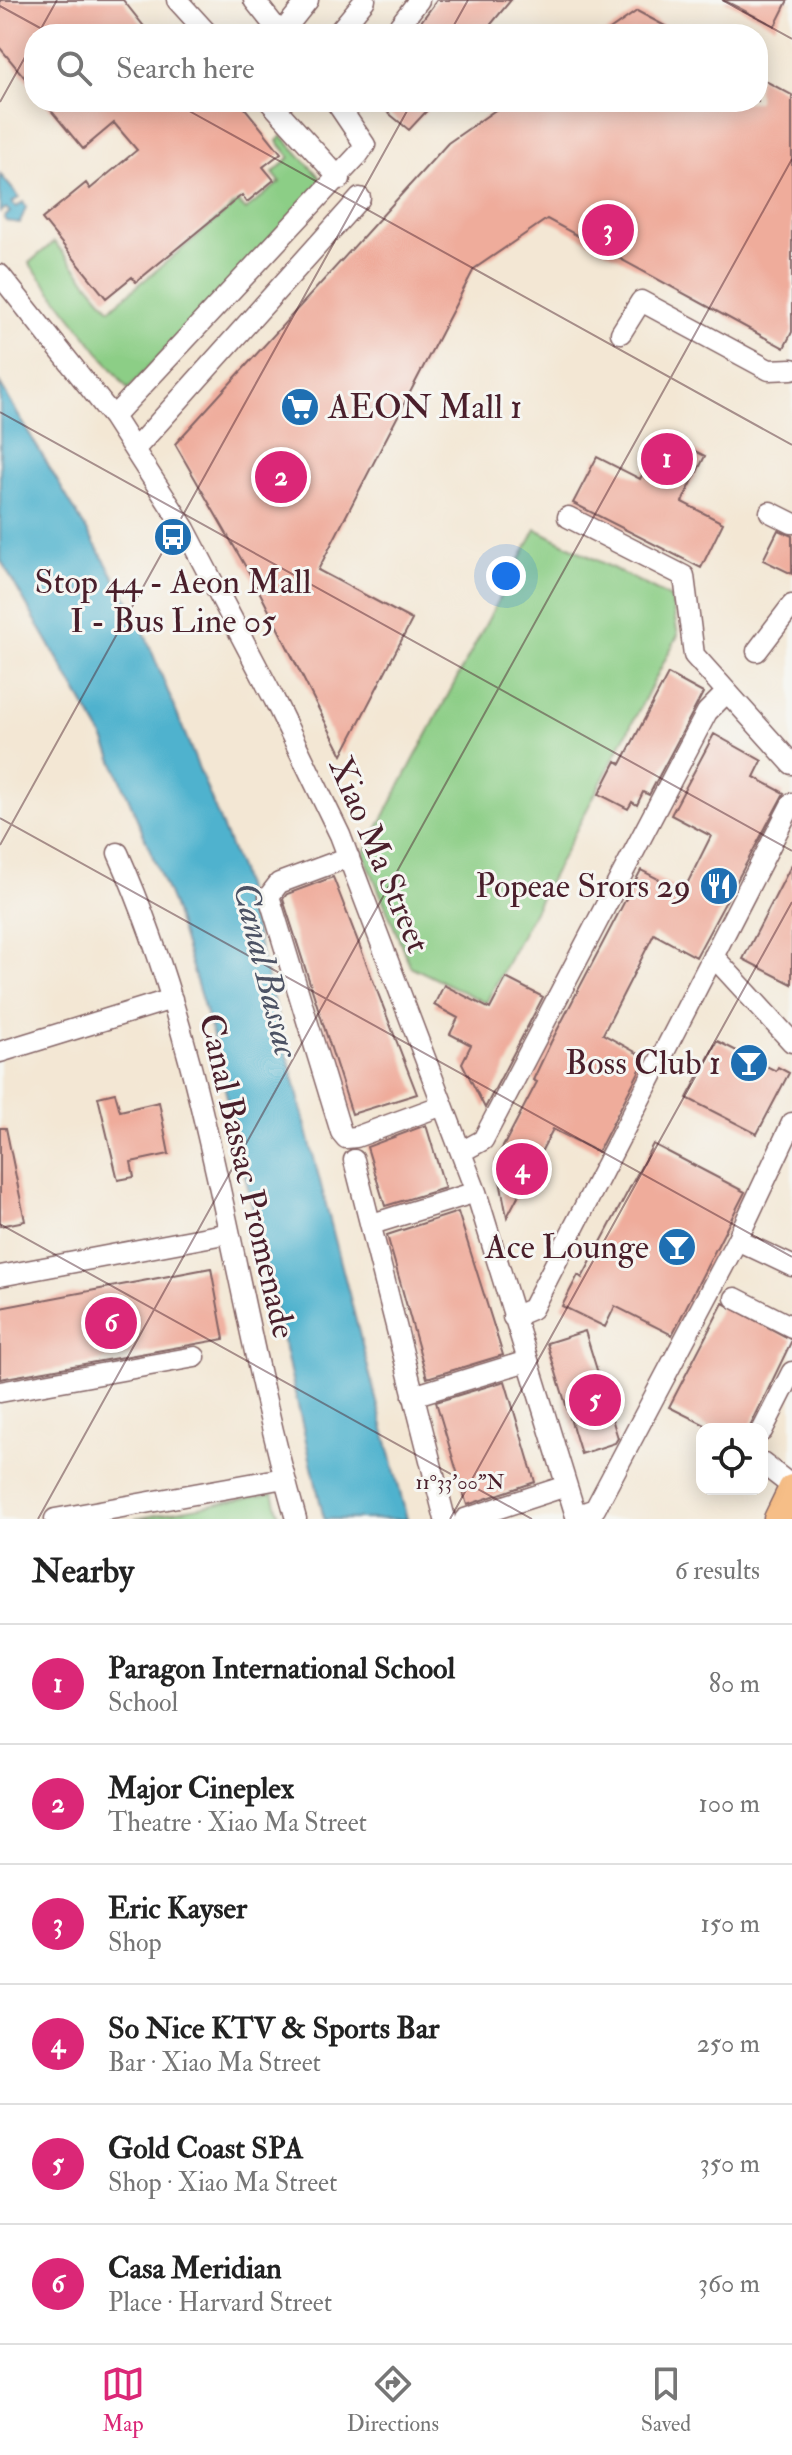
<!DOCTYPE html>
<html lang="en">
<head>
<meta charset="utf-8">
<style>
  body { margin:0; font-family:"IM FELL Double Pica",serif; background:#f6f6f6; color:#222 }
  .controls { position:absolute; right:24px; bottom:24px; display:grid; overflow:hidden; border-radius:16px; box-shadow:0 4px 20px #0003 }
  .controls button { width:72px; height:72px; display:grid; place-items:center; padding:0; border:0; border-bottom:2px solid #e0e0e0; background:#fff; color:#222; font:40px sans-serif }
  .you { position:absolute; left:506px; top:576px; width:28px; height:28px; margin:-20px; border:6px solid #fff; border-radius:50%; background:#1a73e8; box-shadow:0 0 0 12px #1a73e833 }
  .badge { display:grid; place-items:center; width:52px; height:52px; border-radius:50%; background:#db2777; color:#fff; font-size:26px; font-weight:700 }
  .pin { position:absolute; translate:-50% -50%; border:4px solid #fff; box-shadow:0 2px 8px #0006 }
  .list { margin:0; padding:0; list-style:none }
  h2 { display:flex; justify-content:space-between; align-items:center; height:104px; margin:0; padding:0 32px; font-size:34px }
  h2 small { font-size:26px; font-weight:400; color:#767676 }
  .list li { display:grid; grid-template-columns:52px 1fr auto; gap:24px; align-items:center; box-sizing:border-box; height:120px; padding:0 32px; border-top:2px solid #e0e0e0 }
  .list b { display:block; font-size:30px; white-space:nowrap }
  .list p { margin:0; font-size:26px; white-space:nowrap; color:#767676 }
  .list em { font-size:26px; font-style:normal; color:#767676 }
  .icon { flex:none; width:44px; height:44px; fill:none; stroke:currentColor; stroke-width:2; stroke-linecap:round; stroke-linejoin:round }
  .map { position:relative; flex:none; width:792px; height:1519px; overflow:hidden }
  .search { position:absolute; background:#fff; box-shadow:0 4px 20px #0003; left:24px; right:24px; top:24px; height:88px; display:flex; align-items:center; gap:20px; box-sizing:border-box; padding:0 28px; border-radius:32px; color:#767676; font-size:30px }
  .sheet { height:824px; background:#fff }
  nav { display:flex; justify-content:space-around; align-items:center; box-sizing:border-box; height:112px; border-top:2px solid #e0e0e0; background:#fff; font-size:22px; color:#767676 }
  nav a { display:grid; justify-items:center; gap:4px }
  nav .on { color:#db2777 }
  .map>svg:first-child { display:block }
  .green { fill:#8cce86; stroke:#6b7658; stroke-width:2 }
  .water { fill:#4fb2ce; stroke:#4c687c; stroke-width:2 }
  .building { fill:#efac9b }
  .lines { fill:none; stroke-linecap:round; stroke-linejoin:round }
  .minor-casing { stroke:#856566; stroke-width:23 }
  .major-casing { stroke:#856566; stroke-width:29 }
  .minor { stroke:#fff; stroke-width:20 }
  .major { stroke:#f6be87; stroke-width:26 }
  .ticks { fill:none; stroke:#4a1f2b; stroke-width:2; stroke-opacity:0.45 }
  .labels { text-anchor:middle; dominant-baseline:central; stroke-width:6; stroke-linejoin:round; paint-order:stroke }
  .poi-label { font-size:34px; fill:#4a1f2b; stroke:#f6f6f2; text-anchor:end }
  .street-label { font-size:34px; fill:#4a1f2b; stroke:#f6f6f2 }
  .water-label { font-size:36px; font-style:italic; fill:#4c5264; stroke:#f6f6f2 }
  .ticks-label { font-size:20px; text-anchor:middle; fill:#4a1f2b; stroke:#f6f6f2; stroke-width:6; stroke-linejoin:round; paint-order:stroke }
</style>
</head>
<body>
<div class="map">
<svg width="792" height="1519" viewBox="0 0 792 1519">
  <rect width="100%" height="100%" fill="#f6f6f2"/>
  <filter id="ink" filterUnits="userSpaceOnUse"><feTurbulence type="fractalNoise" baseFrequency=".0125" numOctaves="2"/><feDisplacementMap in="SourceGraphic" scale="16" xChannelSelector="R" yChannelSelector="G"/><feConvolveMatrix kernelMatrix="1 2 1 2 8 2 1 2 1" color-interpolation-filters="sRGB"/></filter>
  <filter id="wash" filterUnits="userSpaceOnUse"><feTurbulence type="fractalNoise" baseFrequency=".006" numOctaves="4" result="noise"/><feDisplacementMap in="SourceGraphic" scale="32" xChannelSelector="R" yChannelSelector="G"/><feGaussianBlur stdDeviation="1.8" result="paint"/><feColorMatrix in="noise" values="0 0 0 0 0 0 0 0 0 0 0 0 0 0 0 0 0 1.4 0 .05"/><feComposite in="paint" operator="in"/></filter>
  <g filter="url(#wash)">
    <rect width="100%" height="100%" fill="#f3e7d4"/>
    <path class="green" d="M282,136L325,183L128,389L29,263L54,242L110,309L238,202L246,210L280,182L273,173L290,157L277,141Z
      M536,529L671,598L678,635L486,1003L410,966L364,854Z
      M273,1493L280,1519H135Z"/>
    <path class="water" d="M0,174L19,197L12,203L17,207L23,202L26,207L20,223L6,221L4,218L10,212L6,208L0,212Z
      M0,384L138,617L240,871L407,1519H324L213,1036L172,903L104,739L0,559Z"/>
    <g id="blocks">
      <path class="building" d="M0,0H123L150,34H34V89L0,48Z
        M437,0H511L483,34H412Z
        M723,0H788L775,26Z
        M637,11L680,34H604Z
        M758,77L792,95V332L784,348L547,219L474,269L318,570L412,620L342,755L255,583L175,444L448,143L507,102H758Z
        M44,102H240L281,153L263,167L274,180L247,202L242,195L136,282L132,277L106,298L42,219L86,183L90,189L137,150L114,123L83,149Z
        M375,102H435L409,130Z
        M663,435L705,456L682,502L723,523L701,568L573,503L597,457L640,479Z
        M778,530L792,536V574L763,560Z
        M668,674L703,693L649,795L643,792L637,805L632,802L628,809L599,794L616,761L621,764Z
        M714,734L762,761L754,777L784,793L696,957L654,934L603,1034L646,1058L598,1152L553,1129L507,1217L496,1160L537,1082L533,1080L551,1042L641,870L683,892L711,836L671,815Z
        M792,864V984L743,959Z
        M333,877L417,1094L352,1114L283,899L287,894Z
        M506,978L543,997L485,1108L462,1063L471,1045L450,1034L458,1018L434,1005L444,985L490,1009Z
        M717,1041L776,1071L778,1067L789,1073L757,1134L687,1098Z
        M115,1093L120,1111L159,1102L169,1154L131,1162L134,1177L118,1180L98,1097Z
        M426,1125L445,1188L385,1206L367,1147Z
        M0,1128H6L25,1221L0,1226Z
        M653,1144L745,1192L672,1335L615,1306L605,1327L562,1306L578,1275L582,1278Z
        M458,1212L503,1355L427,1378L387,1235Z
        M211,1268L224,1339L0,1379V1308Z
        M723,1303L792,1340L749,1429H713L669,1407Z
        M585,1331L618,1438L615,1443L581,1454L547,1343Z
        M505,1381L535,1482L467,1505L436,1402Z"/>
    </g>
  </g>
  <g filter="url(#ink)">
    <use href="#blocks" fill-opacity="0" stroke="#856566" stroke-width="2"/>
    <g class="lines">
      <defs>
        <path id="minor" d="M177,0L208,34
          M254,0L281,34
          M281,34L308,0
          M337,34L365,0
          M393,34L419,0
          M270,102L340,179
          M0,275L113,417L185,529L274,699L340,835L476,1192L577,1519
          M621,333L641,301L769,370L792,369
          M113,417L358,155L365,145L336,102
          M135,449L360,198
          M770,512L792,523
          M568,517L684,576L694,655L792,764
          M757,651L792,605
          M118,853C212,1065 233,1298 296,1519
          M349,857L279,883L269,896L341,1132L346,1138L356,1137L443,1105
          M713,956L792,1042
          M0,1052L172,999
          M461,1152L483,1140L707,712L726,693
          M354,1160L445,1519
          M372,1224L476,1192
          M737,1240L792,1266
          M0,1276L229,1233
          M735,1298L792,1327
          M513,1317L532,1309L792,803
          M0,1392L195,1357
          M413,1396L527,1361
          M762,1431L792,1372
          M762,1463L792,1486
          M576,1516L595,1509L737,1240L792,1123
          M55,1519L284,1478
          M465,1519L566,1486"/>
        <path id="major" d="M777,1519L792,1488"/>
      </defs>
      <use href="#minor" class="minor-casing"/>
      <use href="#major" class="major-casing"/>
      <use href="#minor" class="minor"/>
      <use href="#major" class="major"/>
    </g>
  </g>
  <path class="ticks" d="M722,0L792,39M0,6L51,34M38,34L57,0M449,34L468,0M0,102L34,41M173,102L792,445M0,412L792,851M0,818L792,1257M0,845L412,102M0,1224L532,1519M38,1519L792,159M450,1519L792,902"/>
  <defs>
    <symbol id="supermarket-disc" viewBox="-11 -11 22 22"><circle r="9.5" fill="#1f6fb2" stroke="#f6f6f2"/><path d="M-6-5.5h2.5l.6 2H6L4.5 2H-2.5L-4.4-4H-6ZM-1.5 3.2a1.3 1.3 0 1 0 .1 0ZM3 3.2a1.3 1.3 0 1 0 .1 0Z" fill="#fff"/></symbol>
    <symbol id="bus-disc" viewBox="-11 -11 22 22"><circle r="9.5" fill="#1f6fb2" stroke="#f6f6f2"/><path d="M-5-6H5V4H4V6H2V4H-2V6H-4V4H-5ZM-3.5-4V0h7V-4ZM-3.5 1.2v1.5H-2V1.2ZM2 1.2v1.5H3.5V1.2Z" fill="#fff"/></symbol>
    <symbol id="restaurant-disc" viewBox="-11 -11 22 22"><circle r="9.5" fill="#1f6fb2" stroke="#f6f6f2"/><path d="M-5-6h1v4h1v-4h1v4h1v-4h1v5L-1.5 .5V6h-2V.5L-5-1ZM5-6V6H3V1.5H1.5Q1.5-4 5-6Z" fill="#fff"/></symbol>
    <symbol id="bar-disc" viewBox="-11 -11 22 22"><circle r="9.5" fill="#1f6fb2" stroke="#f6f6f2"/><path d="M-6-5H6L.8 .8V4.5H3.5V6h-7V4.5H-.8V.8Z" fill="#fff"/></symbol>
  </defs>
  <g fill-rule="evenodd">
    <use href="#supermarket-disc" x="278" y="385" width="44" height="44"/>
    <use href="#bus-disc" x="151" y="515" width="44" height="44"/>
    <use href="#restaurant-disc" x="697" y="864" width="44" height="44"/>
    <use href="#bar-disc" x="727" y="1041" width="44" height="44"/>
    <use href="#bar-disc" x="655" y="1225" width="44" height="44"/>
  </g>
  <g class="labels">
    <g class="poi-label">
      <text x="328" y="407" text-anchor="start">AEON Mall 1</text>
      <text x="173" y="582" text-anchor="middle">Stop 44 - Aeon Mall<tspan x="173" dy="39">I - Bus Line 05</tspan></text>
      <text x="691" y="886">Popeae Srors 29</text>
      <text x="721" y="1063">Boss Club 1</text>
      <text x="649" y="1247">Ace Lounge</text>
    </g>
    <g class="street-label">
      <text transform="translate(379 855) rotate(67)">Xiao Ma Street</text>
      <text transform="translate(247 1176) rotate(77)">Canal Bassac Promenade</text>
    </g>
    <g class="water-label">
      <text transform="translate(266 970) rotate(76)">Canal Bassac</text>
    </g>
  </g>
  <g class="ticks-label">
    <text x="460" y="1489">11°33'00"N</text>
  </g>
</svg>
<div class="controls">
<button><svg class="icon" aria-label="locate" viewBox="0 0 24 24"><circle cx="12" cy="12" r="6"/><path d="M12 2v4M12 18v4M2 12h4M18 12h4"/></svg></button>
</div>
<div class="you"></div>
<div class="pin badge" style="left:667px;top:459px">1</div>
<div class="pin badge" style="left:281px;top:477px">2</div>
<div class="pin badge" style="left:608px;top:230px">3</div>
<div class="pin badge" style="left:522px;top:1169px">4</div>
<div class="pin badge" style="left:595px;top:1400px">5</div>
<div class="pin badge" style="left:111px;top:1323px">6</div>
<div class="search"><svg class="icon" aria-label="search" viewBox="0 0 24 24"><circle cx="10" cy="10" r="6"/><path d="M15 15l6 6"/></svg>Search here</div>
</div>
<section class="sheet">
<h2>Nearby<small>6 results</small></h2>
<ul class="list">
<li><span class="badge">1</span><div><b>Paragon International School</b><p>School</p></div><em>80 m</em></li>
<li><span class="badge">2</span><div><b>Major Cineplex</b><p>Theatre · Xiao Ma Street</p></div><em>100 m</em></li>
<li><span class="badge">3</span><div><b>Eric Kayser</b><p>Shop</p></div><em>150 m</em></li>
<li><span class="badge">4</span><div><b>So Nice KTV &amp; Sports Bar</b><p>Bar · Xiao Ma Street</p></div><em>250 m</em></li>
<li><span class="badge">5</span><div><b>Gold Coast SPA</b><p>Shop · Xiao Ma Street</p></div><em>350 m</em></li>
<li><span class="badge">6</span><div><b>Casa Meridian</b><p>Place · Harvard Street</p></div><em>360 m</em></li>
</ul>
</section>
<nav>
<a class="on"><svg class="icon" aria-label="map" viewBox="0 0 24 24"><path d="M3 6l6-2 6 2 6-2v14l-6 2-6-2-6 2zM9 4v14M15 6v14"/></svg>Map</a>
<a><svg class="icon" aria-label="directions" viewBox="0 0 24 24"><path d="M12 3l9 9-9 9-9-9zM9 14v-3h6M13 9l2 2-2 2"/></svg>Directions</a>
<a><svg class="icon" aria-label="saved" viewBox="0 0 24 24"><path d="M7 4h10v16l-5-4-5 4z"/></svg>Saved</a>
</nav>
</body>
</html>
